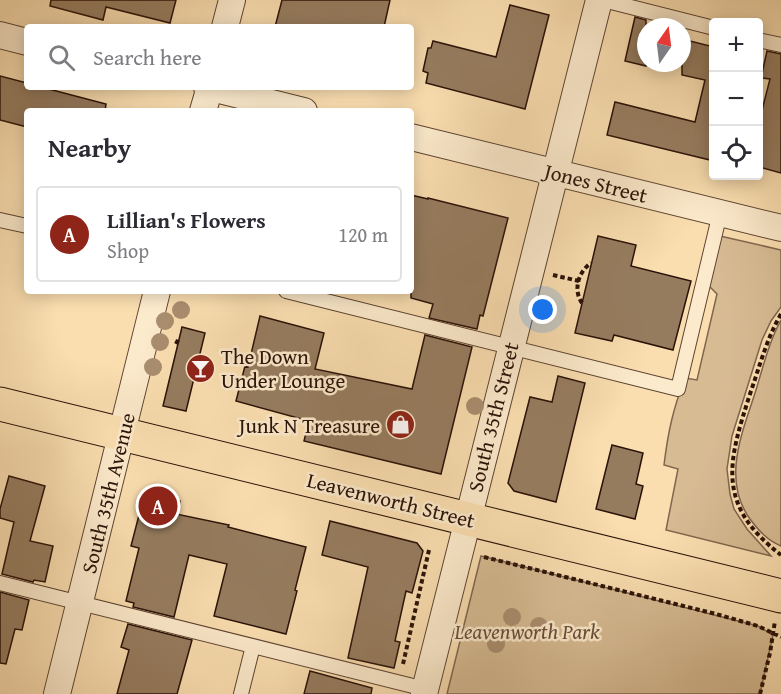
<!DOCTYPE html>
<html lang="en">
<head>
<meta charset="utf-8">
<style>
  body { margin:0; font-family:"Gentium Book Plus",serif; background:#f7f7f7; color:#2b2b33 }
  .controls { position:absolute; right:18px; top:18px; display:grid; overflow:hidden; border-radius:6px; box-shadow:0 3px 15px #0003 }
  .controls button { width:54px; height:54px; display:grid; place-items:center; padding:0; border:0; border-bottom:2px solid #e1e1e2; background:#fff; color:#2b2b33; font:30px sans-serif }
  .compass { position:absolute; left:637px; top:18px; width:54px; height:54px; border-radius:50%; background:#fff; box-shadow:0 3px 15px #0003; rotate:14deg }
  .you { position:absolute; left:543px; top:310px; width:21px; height:21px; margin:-15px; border:4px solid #fff; border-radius:50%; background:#1a73e8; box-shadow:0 0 0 9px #1a73e833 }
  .badge { display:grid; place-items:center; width:39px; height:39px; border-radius:50%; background:#8f2418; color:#fff; font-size:20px; font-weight:700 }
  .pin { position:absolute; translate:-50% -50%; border:3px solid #fff; box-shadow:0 2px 6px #0006 }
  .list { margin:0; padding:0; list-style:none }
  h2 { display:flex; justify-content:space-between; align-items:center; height:78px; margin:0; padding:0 24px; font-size:26px }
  h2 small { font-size:20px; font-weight:400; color:#7c7c81 }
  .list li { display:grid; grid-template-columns:39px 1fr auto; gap:18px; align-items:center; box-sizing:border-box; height:96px; margin:0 12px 12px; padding:0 12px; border:2px solid #e1e1e2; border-radius:6px }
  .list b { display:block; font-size:22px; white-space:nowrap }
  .list p { margin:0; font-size:20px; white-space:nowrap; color:#7c7c81 }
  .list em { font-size:20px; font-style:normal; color:#7c7c81 }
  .icon { flex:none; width:33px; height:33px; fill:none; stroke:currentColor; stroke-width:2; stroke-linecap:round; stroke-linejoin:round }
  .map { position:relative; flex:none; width:781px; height:694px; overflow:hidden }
  .search { position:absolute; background:#fff; box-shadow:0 3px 15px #0003; left:24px; top:24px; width:390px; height:66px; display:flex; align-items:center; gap:15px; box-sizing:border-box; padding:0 21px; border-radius:6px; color:#7c7c81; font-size:22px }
  .panel { position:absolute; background:#fff; box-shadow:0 3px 15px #0003; left:24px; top:108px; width:390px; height:186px; border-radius:6px }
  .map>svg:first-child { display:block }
  .green { fill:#d7bb93; stroke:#80664e; stroke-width:1.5 }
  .building { fill:#967c5f; stroke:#2a1208; stroke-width:1.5 }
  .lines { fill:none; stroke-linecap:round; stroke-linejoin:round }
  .service-casing { stroke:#5e4532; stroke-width:16 }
  .minor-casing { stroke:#5e4532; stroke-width:28 }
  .primary-casing { stroke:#2a1208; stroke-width:35 }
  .path { stroke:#2a1208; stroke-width:4; stroke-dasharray:4.5 3; stroke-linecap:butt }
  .service { stroke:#fceacc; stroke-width:14 }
  .minor { stroke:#fceacc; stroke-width:26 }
  .primary { stroke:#fadeb0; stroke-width:33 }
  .tree { fill:#a98e6f }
  .labels { text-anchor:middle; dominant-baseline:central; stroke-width:5; stroke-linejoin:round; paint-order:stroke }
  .street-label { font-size:21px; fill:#2a1208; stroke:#fceacc }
  .poi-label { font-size:21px; fill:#2a1208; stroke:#fceacc; text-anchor:start }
  .park-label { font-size:21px; font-style:italic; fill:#674d39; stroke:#fceacc }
</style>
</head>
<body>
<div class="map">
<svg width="781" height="694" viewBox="0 0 781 694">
  <rect width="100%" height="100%" fill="#fadeb0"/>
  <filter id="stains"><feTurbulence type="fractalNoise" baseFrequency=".00333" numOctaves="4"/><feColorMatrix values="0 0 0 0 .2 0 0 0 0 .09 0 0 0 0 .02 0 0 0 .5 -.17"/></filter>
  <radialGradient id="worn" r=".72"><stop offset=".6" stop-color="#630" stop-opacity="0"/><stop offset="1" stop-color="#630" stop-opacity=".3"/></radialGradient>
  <path class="green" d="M720,236L781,250V307L771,321L762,340L732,436L727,469L730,494L734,509L747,529L771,556L666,530L678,469L664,465C668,432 673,409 685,378L697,380L717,294L708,285Z
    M781,320V546C767,540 759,531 750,519C721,479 743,431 756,390C763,367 769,342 781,320Z
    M481,556L758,626L773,635L760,694H447Z"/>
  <path class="building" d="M51,0H176L170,23L106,7L103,20L50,6Z
    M282,0H390L384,27H275Z
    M510,5L549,15L525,109L426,83L428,73L423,71L428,48H431L433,41L496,57Z
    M635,17L646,20V66L625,61Z
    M682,39L714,47V161L607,135L615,102L695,122L705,80L682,75Z
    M767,51L781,54V173L759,167V122L770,79L761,78Z
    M0,76L27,83V87H41L106,104L105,111H27V127L0,120Z
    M411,195L428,199V198L508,218L483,316L480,315L477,329L429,318L433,304L411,298Z
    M598,236L636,245L631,266L691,281L673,350L614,335L612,341L575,333Z
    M260,316L324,333L315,369L412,389L425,335L472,347L441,474L304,441L309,421L236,401L245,366L248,367Z
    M182,327L205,333L186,411L163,406Z
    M558,376L585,383L556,502L514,491L508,483L530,397L552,402Z
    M612,445L643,453L636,484L643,486L635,519L596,509Z
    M9,476L45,486L30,541L53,546L45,582L34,580L33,582L2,574L14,522L0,518V509Z
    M145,492L180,501L176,514L229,525L228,527L306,547L295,590L297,591L286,634L214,616L227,564L189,555L174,617L133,607L134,603L126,601L139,548L131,546Z
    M330,521L417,543L423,551L412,593L406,591L395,641L400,642L394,668L348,658L368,567L322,555Z
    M0,592L29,600L22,630L15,629L6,664L0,663Z
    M128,624L192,640L177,694H117L129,650L121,647Z
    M310,671L372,688L371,694H304Z"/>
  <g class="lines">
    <defs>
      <path id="service" d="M603,0L714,28
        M758,40L781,45
        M0,220L27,226
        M286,291L678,389L720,213
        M0,583L425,689
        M241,694L253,646"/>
      <path id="minor" d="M225,27L232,0
        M0,35L27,42
        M207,87L304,111
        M203,111L210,87
        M411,137L781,228
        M57,694L157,291
        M424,694L599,0"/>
      <path id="primary" d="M0,404L781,596"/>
    </defs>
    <use href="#service" class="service-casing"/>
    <use href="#minor" class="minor-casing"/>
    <use href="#primary" class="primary-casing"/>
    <path class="path" d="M553,275L579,281
      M582,303C573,290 578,272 591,263
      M781,314C767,338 760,365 751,391C728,462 715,504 781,555
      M176,344L179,338
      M484,557L716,614L758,626L781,637
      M403,664L429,550
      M760,694L770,653L775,621"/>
    <use href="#service" class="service"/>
    <use href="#minor" class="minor"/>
    <use href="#primary" class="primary"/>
  </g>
  <g class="tree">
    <circle cx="181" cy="310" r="9"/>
    <circle cx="165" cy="321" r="9"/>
    <circle cx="160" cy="342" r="9"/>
    <circle cx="153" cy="367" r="9"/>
    <circle cx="475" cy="406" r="9"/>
    <circle cx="512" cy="617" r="9"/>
    <circle cx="539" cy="626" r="9"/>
    <circle cx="496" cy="644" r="9"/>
  </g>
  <defs>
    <symbol id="bar-disc" viewBox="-11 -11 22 22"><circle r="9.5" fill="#8f2418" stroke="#fceacc"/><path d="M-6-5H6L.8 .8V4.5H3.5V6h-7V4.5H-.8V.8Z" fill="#fff"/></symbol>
    <symbol id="shop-disc" viewBox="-11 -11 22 22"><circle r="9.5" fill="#8f2418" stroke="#fceacc"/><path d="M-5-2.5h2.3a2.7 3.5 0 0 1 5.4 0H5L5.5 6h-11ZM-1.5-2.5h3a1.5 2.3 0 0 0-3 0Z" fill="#fff"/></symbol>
  </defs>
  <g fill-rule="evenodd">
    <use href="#bar-disc" x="184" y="352" width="33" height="33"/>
    <use href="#shop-disc" x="384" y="408" width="33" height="33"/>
  </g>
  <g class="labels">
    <g class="street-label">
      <text transform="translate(596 183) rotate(14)">Jones Street</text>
      <text transform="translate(493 417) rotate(-76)">South 35th Street</text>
      <text transform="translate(108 493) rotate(-76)">South 35th Avenue</text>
      <text transform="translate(391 500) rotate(14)">Leavenworth Street</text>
    </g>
    <g class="poi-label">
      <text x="221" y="356">The Down<tspan x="221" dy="24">Under Lounge</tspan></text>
      <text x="380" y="425" text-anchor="end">Junk N Treasure</text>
    </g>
    <g class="park-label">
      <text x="527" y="631">Leavenworth Park</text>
    </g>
  </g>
  <rect width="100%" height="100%" filter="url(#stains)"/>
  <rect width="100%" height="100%" fill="url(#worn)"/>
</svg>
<div class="controls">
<button>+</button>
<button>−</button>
<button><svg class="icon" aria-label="locate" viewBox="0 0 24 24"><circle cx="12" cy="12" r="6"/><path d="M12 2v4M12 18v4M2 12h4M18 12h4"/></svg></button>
</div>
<svg class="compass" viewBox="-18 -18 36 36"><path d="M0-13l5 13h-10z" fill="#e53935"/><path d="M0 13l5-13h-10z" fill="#7c7c81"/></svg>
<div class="you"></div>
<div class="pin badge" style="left:158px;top:506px">A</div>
<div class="search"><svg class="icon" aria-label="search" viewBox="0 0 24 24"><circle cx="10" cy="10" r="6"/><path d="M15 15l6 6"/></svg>Search here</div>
<section class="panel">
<h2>Nearby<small></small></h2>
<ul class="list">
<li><span class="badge">A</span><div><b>Lillian's Flowers</b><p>Shop</p></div><em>120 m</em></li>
</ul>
</section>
</div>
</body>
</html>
